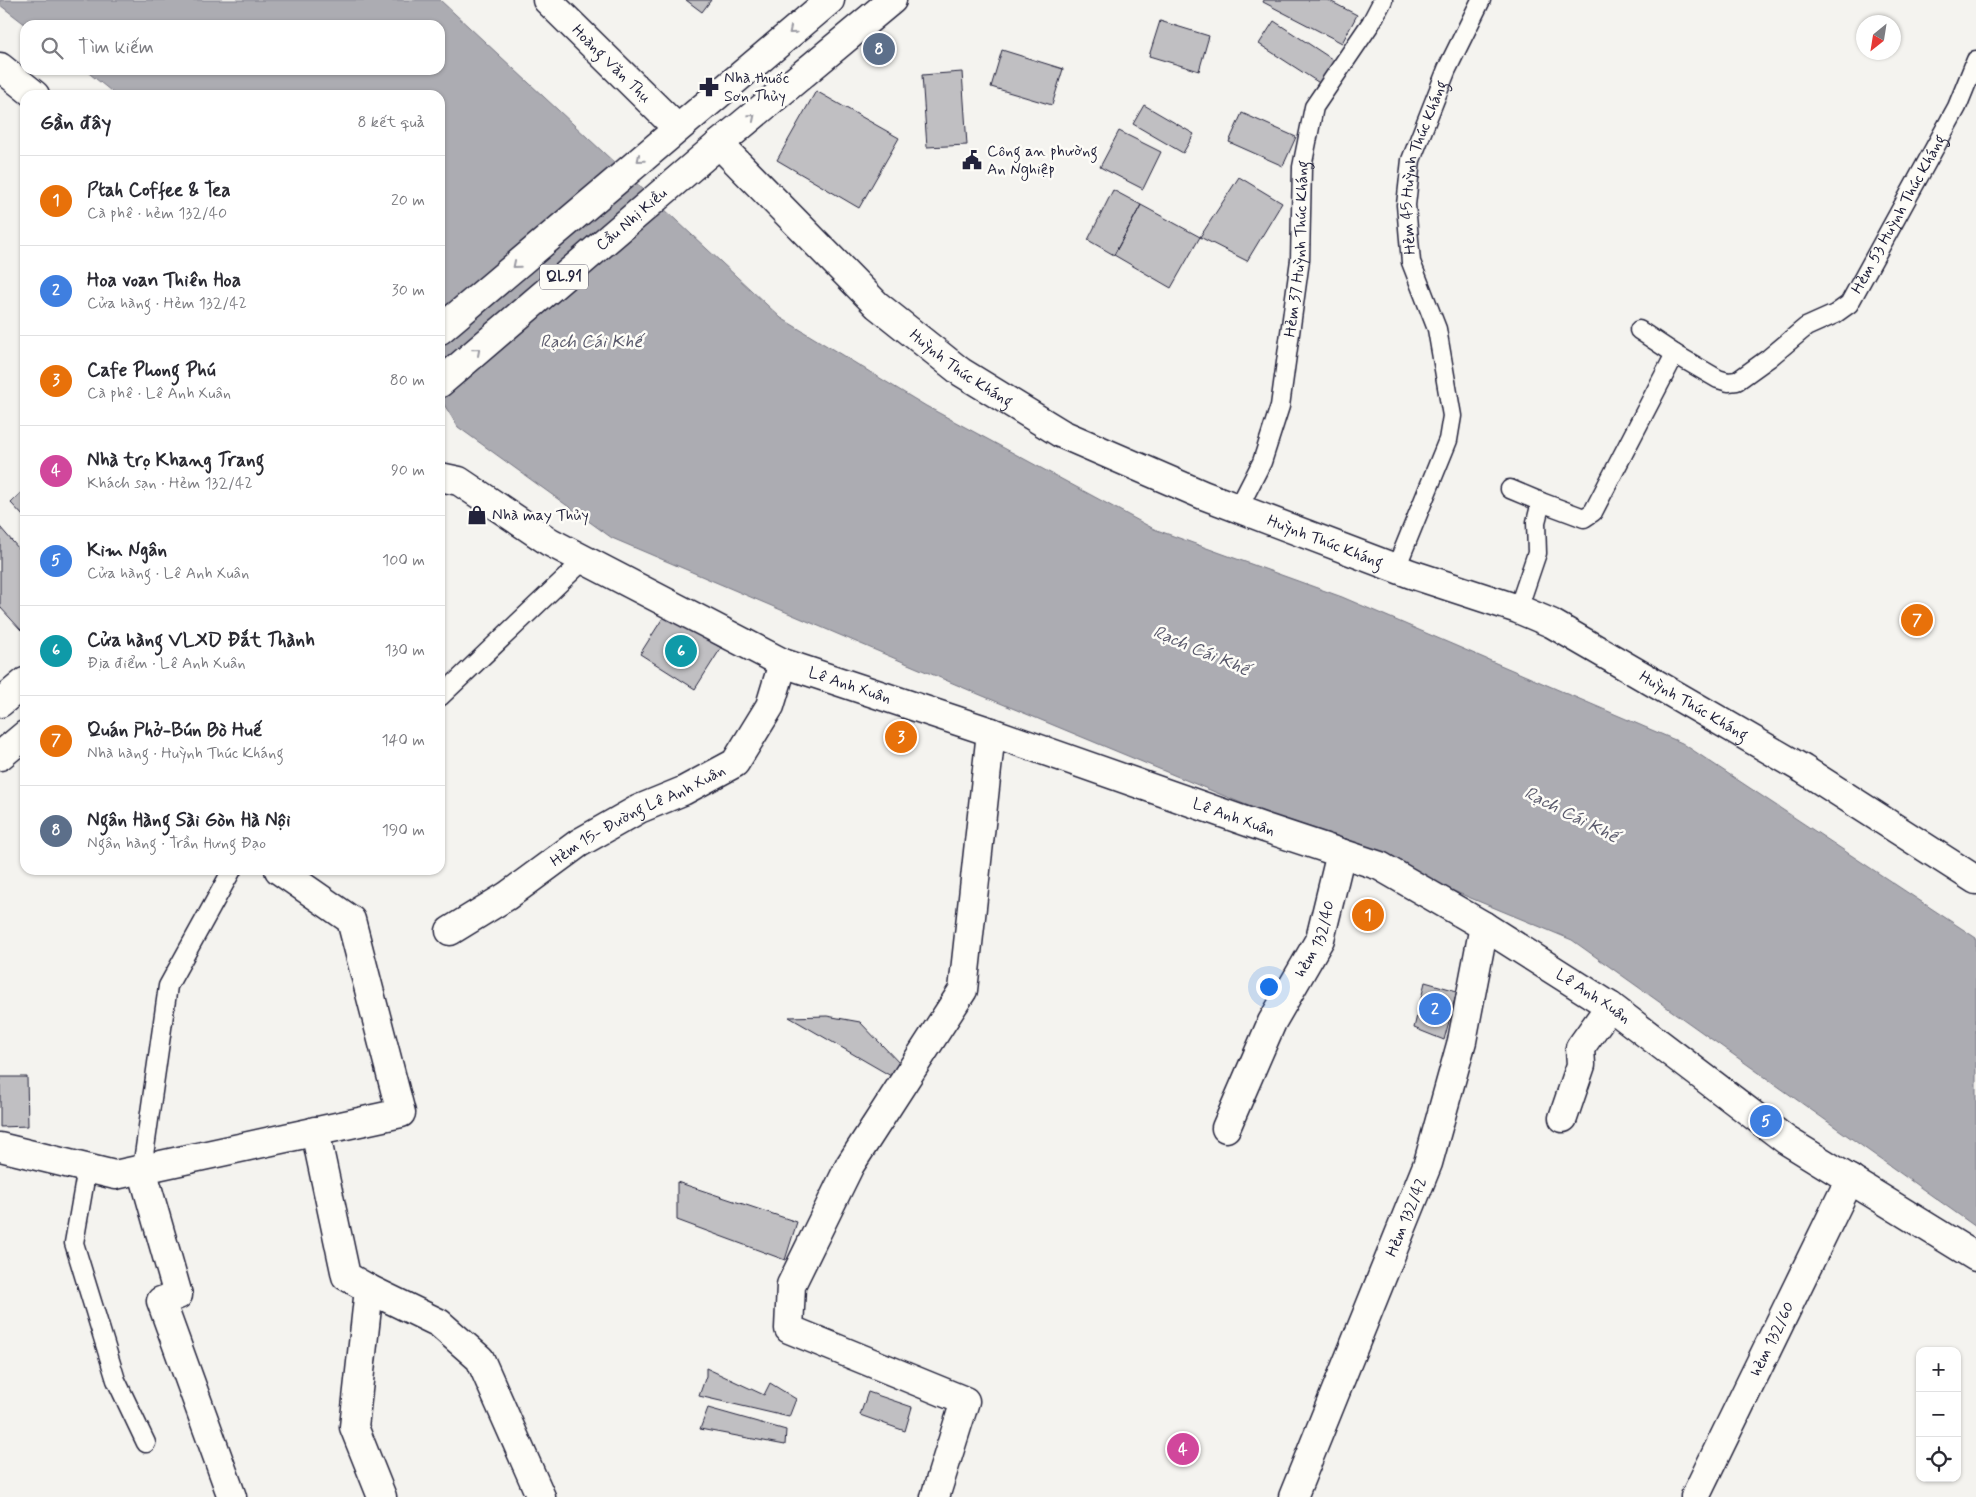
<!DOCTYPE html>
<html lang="vi">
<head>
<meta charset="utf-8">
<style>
  body { margin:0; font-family:Mynerve,sans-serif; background:#f7f7f7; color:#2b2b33 }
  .controls { position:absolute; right:15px; bottom:15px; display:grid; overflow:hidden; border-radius:10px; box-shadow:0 1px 4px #0004 }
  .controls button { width:45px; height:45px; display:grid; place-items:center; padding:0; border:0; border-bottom:1px solid #e1e1e2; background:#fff; color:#2b2b33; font:25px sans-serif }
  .compass { position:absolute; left:1856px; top:15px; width:45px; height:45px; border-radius:50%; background:#fff; box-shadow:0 1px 4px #0004; rotate:210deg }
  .you { position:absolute; left:1268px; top:986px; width:18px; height:18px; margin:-12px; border:4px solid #fff; border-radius:50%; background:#1a73e8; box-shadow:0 0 0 8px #1a73e833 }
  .badge { display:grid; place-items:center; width:32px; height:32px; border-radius:50%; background:#22223b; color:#fff; font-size:16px; font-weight:700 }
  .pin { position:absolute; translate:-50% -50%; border:2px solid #fff; box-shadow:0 1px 5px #0006 }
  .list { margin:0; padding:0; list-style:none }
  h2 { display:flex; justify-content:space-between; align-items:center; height:65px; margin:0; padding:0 20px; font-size:21px }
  h2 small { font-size:16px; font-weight:400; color:#7c7c81 }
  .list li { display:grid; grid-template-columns:32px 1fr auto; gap:15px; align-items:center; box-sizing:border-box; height:90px; padding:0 20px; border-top:1px solid #e1e1e2 }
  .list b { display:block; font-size:19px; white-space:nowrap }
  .list p { margin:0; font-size:16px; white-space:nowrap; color:#7c7c81 }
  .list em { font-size:16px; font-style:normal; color:#7c7c81 }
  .icon { flex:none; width:28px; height:28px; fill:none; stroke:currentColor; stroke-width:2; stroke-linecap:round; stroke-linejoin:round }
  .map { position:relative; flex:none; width:1976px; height:1497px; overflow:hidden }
  .search { position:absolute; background:#fff; box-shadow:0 1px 4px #0004; left:20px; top:20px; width:425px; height:55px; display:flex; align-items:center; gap:12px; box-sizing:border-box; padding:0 18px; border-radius:15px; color:#7c7c81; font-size:19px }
  .panel { position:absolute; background:#fff; box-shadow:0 1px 4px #0004; left:20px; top:90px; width:425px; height:785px; border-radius:15px }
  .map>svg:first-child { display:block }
  .water { fill:#acacb2; stroke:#757582 }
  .building { fill:#c0bfc2; stroke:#22223b }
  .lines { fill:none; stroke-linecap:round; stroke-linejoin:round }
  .service-casing { stroke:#22223b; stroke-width:21 }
  .minor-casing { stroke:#22223b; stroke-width:31 }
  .tertiary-casing { stroke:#22223b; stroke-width:31 }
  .trunk-casing { stroke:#22223b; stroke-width:31 }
  .service { stroke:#fdfcf7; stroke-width:18 }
  .minor { stroke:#fdfcf7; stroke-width:28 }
  .tertiary { stroke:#fdfcf7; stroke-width:28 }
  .trunk { stroke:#fdfcf7; stroke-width:28 }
  .oneway { stroke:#9a9aa2 }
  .labels { text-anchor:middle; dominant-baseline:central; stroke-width:5; stroke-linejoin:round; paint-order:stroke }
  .shield { fill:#fdfcf7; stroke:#646373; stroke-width:1 }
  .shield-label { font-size:15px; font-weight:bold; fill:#22223b }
  .street-label { font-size:16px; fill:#22223b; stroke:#fdfcf7 }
  .poi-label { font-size:16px; fill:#22223b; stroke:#fdfcf7; text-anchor:start }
  .water-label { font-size:18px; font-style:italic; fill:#59596b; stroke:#fdfcf7 }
</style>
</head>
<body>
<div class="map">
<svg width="1976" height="1497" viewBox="0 0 1976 1497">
  <rect width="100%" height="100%" fill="#f4f3ef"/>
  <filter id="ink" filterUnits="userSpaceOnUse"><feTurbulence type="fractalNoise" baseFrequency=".02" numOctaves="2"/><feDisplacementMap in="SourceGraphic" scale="10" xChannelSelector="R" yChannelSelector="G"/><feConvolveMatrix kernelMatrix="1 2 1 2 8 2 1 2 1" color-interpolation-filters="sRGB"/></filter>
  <g filter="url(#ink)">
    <path class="water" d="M0,0H440L781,318L926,406L1154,529L1342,597L1682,743L1976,938V1227L1572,940L983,696L612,538L458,427L440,398V95H116L85,70H440V25H26L0,5Z"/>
    <path class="building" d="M686,0H711L702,12Z
      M1264,0H1328L1357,15L1342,43L1263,2Z
      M1160,21L1209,36L1199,71L1149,56Z
      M1274,21L1338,63L1324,86L1259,44Z
      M1002,50L1063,69L1052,105L991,87Z
      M962,72L967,145L927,147L922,75Z
      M816,91L899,138L859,208L777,160Z
      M1144,105L1194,134L1183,153L1133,124Z
      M1242,113L1296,137L1283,166L1229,142Z
      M1119,131L1161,152L1143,189L1100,167Z
      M1239,177L1282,203L1247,261L1200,237Z
      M1113,190L1141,205L1114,255L1088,240Z
      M1141,205L1200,237L1171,288L1114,255Z
      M25,488V518L11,503Z
      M0,527L25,556V627L21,630L0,607Z
      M666,613L721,648L695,689L640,654Z
      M1425,982L1457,991L1444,1040L1414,1028Z
      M827,1016L860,1022L902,1066L891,1076L789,1017Z
      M0,1077H27L28,1126L0,1127Z
      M677,1182L797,1222L785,1260L677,1220Z
      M706,1368L764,1395L770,1383L796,1399L789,1417L699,1396L706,1376Z
      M868,1392L912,1407L905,1431L860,1415Z
      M708,1408L786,1430L785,1445L700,1429Z"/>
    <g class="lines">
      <defs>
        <g id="service">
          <path d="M1639,330L1675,354"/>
          <path d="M1510,489L1541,502"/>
          <path id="s1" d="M1238,509L1262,462L1280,406L1300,260L1302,167L1314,107L1371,23L1383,0"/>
          <path id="s2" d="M1396,568L1448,440L1452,416L1437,329L1411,262L1406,205L1411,160L1447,69L1481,0"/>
          <path id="s3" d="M1518,609L1537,553L1536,522L1541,502L1584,518L1593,512L1675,354L1718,379L1728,382L1737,381L1769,358L1806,327L1835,314L1849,304L1957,107L1976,60"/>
          <path d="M440,697L584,560"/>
          <path d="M87,1168L74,1243L116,1380L146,1443"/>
          <path d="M142,1169L168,986L232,870"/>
        </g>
        <g id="minor">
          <path d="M0,67L35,95"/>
          <path id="s4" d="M440,477L459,481L550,542L783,663L991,732L1265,828L1380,866L1484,926L1610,1006L1786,1140L1976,1257"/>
          <path id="s5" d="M450,931L507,896L579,843L639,809L683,791L735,763L770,706L783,663"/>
          <path d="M1563,1118L1581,1065L1580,1048L1610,1006"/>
          <path id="s6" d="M1226,1128L1272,1022L1320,939L1341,853"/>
          <path d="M315,1131L346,1276L369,1289L439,1323L480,1359L541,1497"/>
          <path d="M0,1147L115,1175L401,1113L351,920L279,870"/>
          <path d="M142,1169L178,1295L161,1301L232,1497"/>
          <path d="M369,1289L354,1427L382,1497"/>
          <path d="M935,1497L965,1401L789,1329L791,1285L850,1165L963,990L991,732"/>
          <path id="s7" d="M1293,1497L1428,1163L1462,1041L1484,926"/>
          <path id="s8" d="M1695,1497L1850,1179"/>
        </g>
        <g id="tertiary">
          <path id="s9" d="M547,0L677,128"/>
          <path id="s10" d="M719,144L877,305L961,372L1062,434L1203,495L1411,574L1518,609L1551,623L1803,769L1976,880"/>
        </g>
        <g id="trunk">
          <path d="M440,330L830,0"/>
          <path id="s11" d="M440,383L719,144L892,0"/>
          <path d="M0,703L25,682"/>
          <path d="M0,756L25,735"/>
        </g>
      </defs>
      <use href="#service" class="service-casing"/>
      <use href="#minor" class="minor-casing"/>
      <use href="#tertiary" class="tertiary-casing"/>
      <use href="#trunk" class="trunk-casing"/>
      <use href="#service" class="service"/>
      <use href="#minor" class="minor"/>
      <use href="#tertiary" class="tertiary"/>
      <use href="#trunk" class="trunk"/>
    </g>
    <defs><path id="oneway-chevron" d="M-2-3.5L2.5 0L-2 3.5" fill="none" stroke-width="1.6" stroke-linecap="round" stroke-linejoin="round" transform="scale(1.25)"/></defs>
    <g class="oneway">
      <use href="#oneway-chevron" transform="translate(792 31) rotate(140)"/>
      <use href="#oneway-chevron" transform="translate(752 117) rotate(-40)"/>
      <use href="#oneway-chevron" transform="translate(640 159) rotate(140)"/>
      <use href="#oneway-chevron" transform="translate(516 265) rotate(140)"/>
      <use href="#oneway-chevron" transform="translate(477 351) rotate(-41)"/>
    </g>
  </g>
  <defs>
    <symbol id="pharmacy-bare" viewBox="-9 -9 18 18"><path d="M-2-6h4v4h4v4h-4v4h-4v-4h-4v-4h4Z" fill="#22223b" stroke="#fdfcf7" stroke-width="2.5" paint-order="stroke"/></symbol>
    <symbol id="civic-bare" viewBox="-9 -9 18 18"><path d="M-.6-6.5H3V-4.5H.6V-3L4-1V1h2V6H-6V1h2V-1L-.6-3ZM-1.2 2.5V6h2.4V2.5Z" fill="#22223b" stroke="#fdfcf7" stroke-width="2.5" paint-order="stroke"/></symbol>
    <symbol id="shop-bare" viewBox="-9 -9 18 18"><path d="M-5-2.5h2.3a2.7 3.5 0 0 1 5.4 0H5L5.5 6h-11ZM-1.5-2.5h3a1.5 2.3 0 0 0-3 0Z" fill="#22223b" stroke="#fdfcf7" stroke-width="2.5" paint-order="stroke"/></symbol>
  </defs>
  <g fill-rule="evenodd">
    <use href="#pharmacy-bare" x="695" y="73" width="28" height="28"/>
    <use href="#civic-bare" x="958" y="146" width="28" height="28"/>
    <use href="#shop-bare" x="463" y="501" width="28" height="28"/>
  </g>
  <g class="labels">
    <rect class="shield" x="540" y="264.5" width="48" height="25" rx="4"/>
    <g class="shield-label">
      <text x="564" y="277">QL.91</text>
    </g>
    <g class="street-label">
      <text stroke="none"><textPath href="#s9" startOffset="91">Hoàng Văn Thụ</textPath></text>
      <text stroke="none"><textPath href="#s2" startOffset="420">Hẻm 45 Huỳnh Thúc Kháng</textPath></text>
      <text stroke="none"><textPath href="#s3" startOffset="654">Hẻm 53 Huỳnh Thúc Kháng</textPath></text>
      <text stroke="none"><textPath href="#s11" startOffset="252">Cầu Nhị Kiều</textPath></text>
      <text stroke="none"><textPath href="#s1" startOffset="270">Hẻm 37 Huỳnh Thúc Kháng</textPath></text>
      <text stroke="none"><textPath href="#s10" startOffset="331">Huỳnh Thúc Kháng</textPath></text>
      <text stroke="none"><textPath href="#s10" startOffset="736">Huỳnh Thúc Kháng</textPath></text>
      <text stroke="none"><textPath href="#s4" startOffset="462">Lê Anh Xuân</textPath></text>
      <text stroke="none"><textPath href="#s10" startOffset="1141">Huỳnh Thúc Kháng</textPath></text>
      <text stroke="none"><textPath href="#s5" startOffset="221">Hẻm 15- Đường Lê Anh Xuân</textPath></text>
      <text stroke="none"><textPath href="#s4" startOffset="868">Lê Anh Xuân</textPath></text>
      <text stroke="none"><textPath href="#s6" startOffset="210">hẻm 132/40</textPath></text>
      <text stroke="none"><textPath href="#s4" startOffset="1272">Lê Anh Xuân</textPath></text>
      <text stroke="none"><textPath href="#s7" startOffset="302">Hẻm 132/42</textPath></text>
      <text stroke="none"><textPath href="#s8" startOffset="176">hẻm 132/60</textPath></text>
    </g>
    <g class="poi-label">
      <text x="724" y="78">Nhà thuốc<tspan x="724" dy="18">Sơn Thủy</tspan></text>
      <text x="987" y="151">Công an phường<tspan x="987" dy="18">An Nghiệp</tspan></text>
      <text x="492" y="515">Nhà may Thủy</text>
    </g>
    <g class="water-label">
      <text x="591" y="342">Rạch Cái Khế</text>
      <text transform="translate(1201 651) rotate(23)">Rạch Cái Khế</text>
      <text transform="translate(1571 815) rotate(27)">Rạch Cái Khế</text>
    </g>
  </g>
</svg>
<div class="controls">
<button>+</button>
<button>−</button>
<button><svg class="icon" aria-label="locate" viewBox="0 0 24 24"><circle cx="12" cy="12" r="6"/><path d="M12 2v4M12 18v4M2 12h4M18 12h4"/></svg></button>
</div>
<svg class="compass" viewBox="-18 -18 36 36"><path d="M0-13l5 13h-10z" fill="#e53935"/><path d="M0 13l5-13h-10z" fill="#7c7c81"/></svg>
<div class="you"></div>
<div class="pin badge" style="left:1368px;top:915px;background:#e8710a">1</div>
<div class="pin badge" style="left:1435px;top:1009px;background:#3f7fe0">2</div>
<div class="pin badge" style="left:901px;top:737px;background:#e8710a">3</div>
<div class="pin badge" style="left:1183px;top:1449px;background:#d1479c">4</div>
<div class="pin badge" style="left:1766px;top:1121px;background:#3f7fe0">5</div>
<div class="pin badge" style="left:681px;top:651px;background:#0f9aa8">6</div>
<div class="pin badge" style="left:1917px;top:620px;background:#e8710a">7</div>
<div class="pin badge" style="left:879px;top:49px;background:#5c6f8a">8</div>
<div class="search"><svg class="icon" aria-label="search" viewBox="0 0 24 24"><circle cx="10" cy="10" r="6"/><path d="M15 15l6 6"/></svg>Tìm kiếm</div>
<section class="panel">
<h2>Gần đây<small>8 kết quả</small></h2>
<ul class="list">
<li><span class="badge" style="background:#e8710a">1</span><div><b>Ptah Coffee &amp; Tea</b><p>Cà phê · hẻm 132/40</p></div><em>20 m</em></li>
<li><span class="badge" style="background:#3f7fe0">2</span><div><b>Hoa voan Thiên Hoa</b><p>Cửa hàng · Hẻm 132/42</p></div><em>30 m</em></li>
<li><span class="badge" style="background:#e8710a">3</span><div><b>Cafe Phong Phú</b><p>Cà phê · Lê Anh Xuân</p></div><em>80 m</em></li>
<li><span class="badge" style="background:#d1479c">4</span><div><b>Nhà trọ Khang Trang</b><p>Khách sạn · Hẻm 132/42</p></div><em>90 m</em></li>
<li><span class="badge" style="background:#3f7fe0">5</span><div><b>Kim Ngân</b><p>Cửa hàng · Lê Anh Xuân</p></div><em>100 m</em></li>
<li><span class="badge" style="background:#0f9aa8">6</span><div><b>Cửa hàng VLXD Đắt Thành</b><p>Địa điểm · Lê Anh Xuân</p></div><em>130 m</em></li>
<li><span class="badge" style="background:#e8710a">7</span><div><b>Quán Phở-Bún Bò Huế</b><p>Nhà hàng · Huỳnh Thúc Kháng</p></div><em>140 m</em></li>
<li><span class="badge" style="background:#5c6f8a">8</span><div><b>Ngân Hàng Sài Gòn Hà Nội</b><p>Ngân hàng · Trần Hưng Đạo</p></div><em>190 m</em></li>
</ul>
</section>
</div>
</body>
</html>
